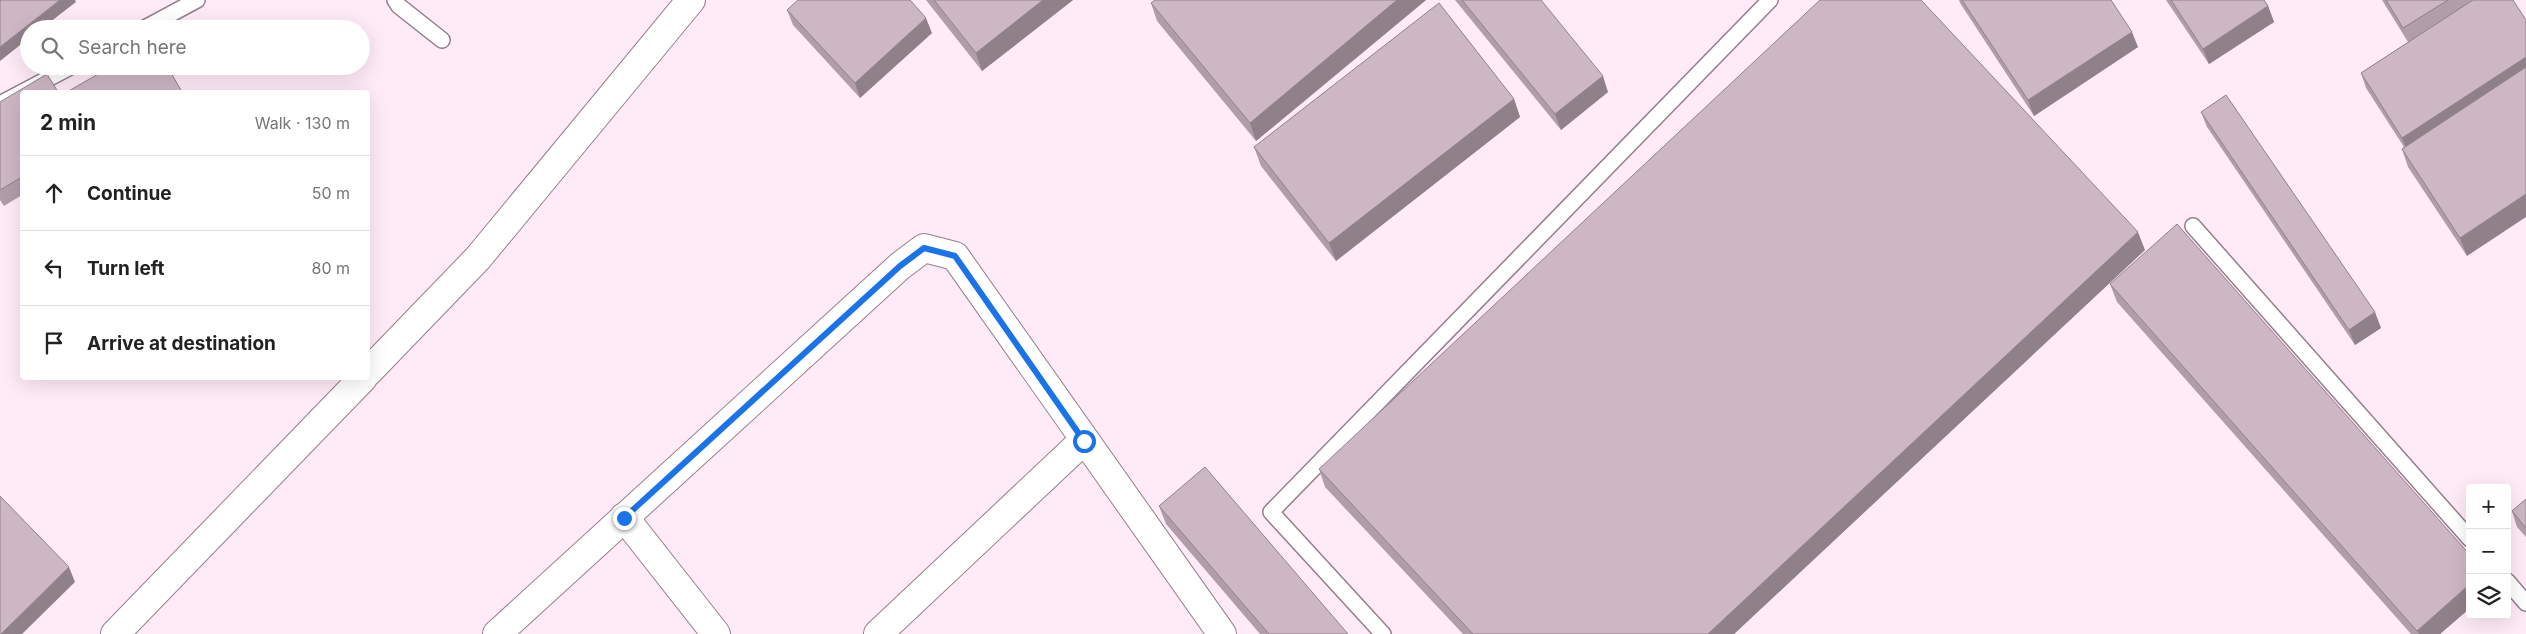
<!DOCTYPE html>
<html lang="en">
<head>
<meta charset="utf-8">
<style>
  body { margin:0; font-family:Inter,sans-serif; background:#f6f6f6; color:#222 }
  .controls { position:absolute; right:15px; bottom:15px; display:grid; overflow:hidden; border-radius:5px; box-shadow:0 5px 20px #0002 }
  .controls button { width:45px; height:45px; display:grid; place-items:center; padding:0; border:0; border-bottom:1px solid #e0e0e0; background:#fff; color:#222; font:25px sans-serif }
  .stop { position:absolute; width:15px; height:15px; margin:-11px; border:4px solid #1a73e8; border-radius:50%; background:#fff }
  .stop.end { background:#1a73e8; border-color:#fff; box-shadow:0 1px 5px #0008 }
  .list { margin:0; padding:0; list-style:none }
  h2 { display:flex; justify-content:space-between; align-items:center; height:65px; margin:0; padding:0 20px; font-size:21px }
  h2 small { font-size:16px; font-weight:400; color:#767676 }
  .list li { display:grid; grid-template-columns:32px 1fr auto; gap:15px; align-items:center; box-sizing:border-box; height:75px; padding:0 20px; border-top:1px solid #e0e0e0 }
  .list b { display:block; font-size:19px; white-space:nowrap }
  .list em { font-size:16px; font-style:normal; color:#767676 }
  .icon { flex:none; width:28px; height:28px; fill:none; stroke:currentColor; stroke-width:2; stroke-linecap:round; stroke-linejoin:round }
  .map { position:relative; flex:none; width:2526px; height:634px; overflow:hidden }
  .search { position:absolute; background:#fff; box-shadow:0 5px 20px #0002; left:20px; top:20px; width:350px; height:55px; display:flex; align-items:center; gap:12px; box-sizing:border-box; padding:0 18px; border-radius:28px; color:#767676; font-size:19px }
  .panel { position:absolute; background:#fff; box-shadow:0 5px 20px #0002; left:20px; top:90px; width:350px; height:290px; border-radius:5px }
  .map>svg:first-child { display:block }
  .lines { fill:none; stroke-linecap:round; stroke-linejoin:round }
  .lane-casing { stroke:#947f8c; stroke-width:18 }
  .street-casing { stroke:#947f8c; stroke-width:30 }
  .lane { stroke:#fff; stroke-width:15 }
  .street { stroke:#fff; stroke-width:28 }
  .wall { fill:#b19da9 }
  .shaded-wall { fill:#90808a }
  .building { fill:#ceb7c5; stroke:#90808a }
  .route { stroke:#1a73e8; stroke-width:6 }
</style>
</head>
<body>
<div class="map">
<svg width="2526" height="634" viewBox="0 0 2526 634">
  <rect width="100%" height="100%" fill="#ffebf7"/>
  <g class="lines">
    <defs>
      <path id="lane" d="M395,0L399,6L442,40
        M143,29L197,0
        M0,104L72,66
        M2193,226L2470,539
        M2507,581L2526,603
        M1383,634L1271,512L1770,0"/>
      <path id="street" d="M368,372L478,258L691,0
        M624,517L716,634
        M115,634L363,378
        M497,634L900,266L924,248L955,256L1222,634
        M878,634L1083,441"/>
    </defs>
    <use href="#lane" class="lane-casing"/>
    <use href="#street" class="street-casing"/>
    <use href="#lane" class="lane"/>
    <use href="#street" class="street"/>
  </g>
  <path class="wall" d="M926,0H1073L982,71Z
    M1155,0H1426L1256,141L1157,21L1151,3Z
    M1455,0H1541L1608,92L1561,130Z
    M1959,0H2111L2138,47L2034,116L1960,3Z
    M2166,0H2264L2268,6L2274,22L2209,64Z
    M2382,0H2513L2467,256L2408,167L2402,149L2404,147L2366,88L2361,73L2408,42Z
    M787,10L932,33L860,98L793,25Z
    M22,92V195L4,206L0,200V102Z
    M1514,99L1520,117L1336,261L1261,166L1254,147Z
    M2201,112L2381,328L2355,345L2207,127Z
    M2145,250L1734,634H1463L1325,487L1319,469Z
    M2110,284L2470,608L2440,634H2411L2117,302Z
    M2526,499V537L2517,527L2512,511Z
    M1159,506L1348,634H1260L1166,524Z"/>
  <path class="shaded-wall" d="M60,0H75L76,2L41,29H29V38L0,61V47Z
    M1043,0H1073L982,71L976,53Z
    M1397,0H1426L1256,141L1250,123Z
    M2268,6L2274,22L2209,64L2203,49Z
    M926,18L932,33L860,98L855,83Z
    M2132,32L2138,47L2034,116L2028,100Z
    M2526,57V76L2408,153L2402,138Z
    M1603,76L1608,92L1561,130L1555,114Z
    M1514,99L1520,117L1336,261L1329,243Z
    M2526,194V217L2467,256L2460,238Z
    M2138,232L2145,250L1734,634H1708Z
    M2375,312L2381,328L2355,345L2349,330Z
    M69,567L75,582L22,634H1Z
    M2470,584V608L2440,634H2419L2417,631Z"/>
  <path class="building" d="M0,0H60L0,47Z
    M798,0H910L926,18L855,83L787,10Z
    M934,0H1043L976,53Z
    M1155,0H1397L1250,123L1151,3Z
    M1462,0H1541L1603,76L1555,114Z
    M1820,0H1921L2138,232L1708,634H1473L1319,469Z
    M1962,0H2111L2132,32L2028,100Z
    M2171,0H2264L2268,6L2203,49Z
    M2386,0H2448L2403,28Z
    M2473,0H2513L2526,20V57L2402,138L2361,73Z
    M1439,3L1514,99L1329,243L1254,147Z
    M112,66H167L182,92H67Z
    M2526,67V194L2460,238L2402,149Z
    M47,74L58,92H22V177L0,190V102Z
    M2226,95L2375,312L2349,330L2201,112Z
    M2177,224L2470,555V584L2417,631L2110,284Z
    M1205,467L1348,634H1269L1159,506Z
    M0,496L69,567L1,634H0Z
    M2526,499V528L2512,511Z"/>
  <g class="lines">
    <path class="route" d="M624,518L900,266L924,248L955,256L1084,441"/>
  </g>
</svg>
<div class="controls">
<button>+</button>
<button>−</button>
<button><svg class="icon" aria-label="layers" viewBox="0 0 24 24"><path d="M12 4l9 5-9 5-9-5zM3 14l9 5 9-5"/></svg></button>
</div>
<div class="stop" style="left:1084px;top:441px"></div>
<div class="stop end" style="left:624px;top:518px"></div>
<div class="search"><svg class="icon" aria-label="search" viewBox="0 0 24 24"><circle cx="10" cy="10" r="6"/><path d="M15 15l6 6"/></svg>Search here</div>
<section class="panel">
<h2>2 min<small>Walk · 130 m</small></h2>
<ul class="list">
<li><svg class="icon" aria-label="ahead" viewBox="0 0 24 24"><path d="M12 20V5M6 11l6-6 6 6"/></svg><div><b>Continue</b></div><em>50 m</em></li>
<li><svg class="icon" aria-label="left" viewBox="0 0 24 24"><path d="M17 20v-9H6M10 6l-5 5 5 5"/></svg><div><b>Turn left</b></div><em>80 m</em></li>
<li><svg class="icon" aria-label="arrive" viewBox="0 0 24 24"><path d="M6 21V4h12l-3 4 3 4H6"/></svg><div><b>Arrive at destination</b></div></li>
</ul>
</section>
</div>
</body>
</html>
